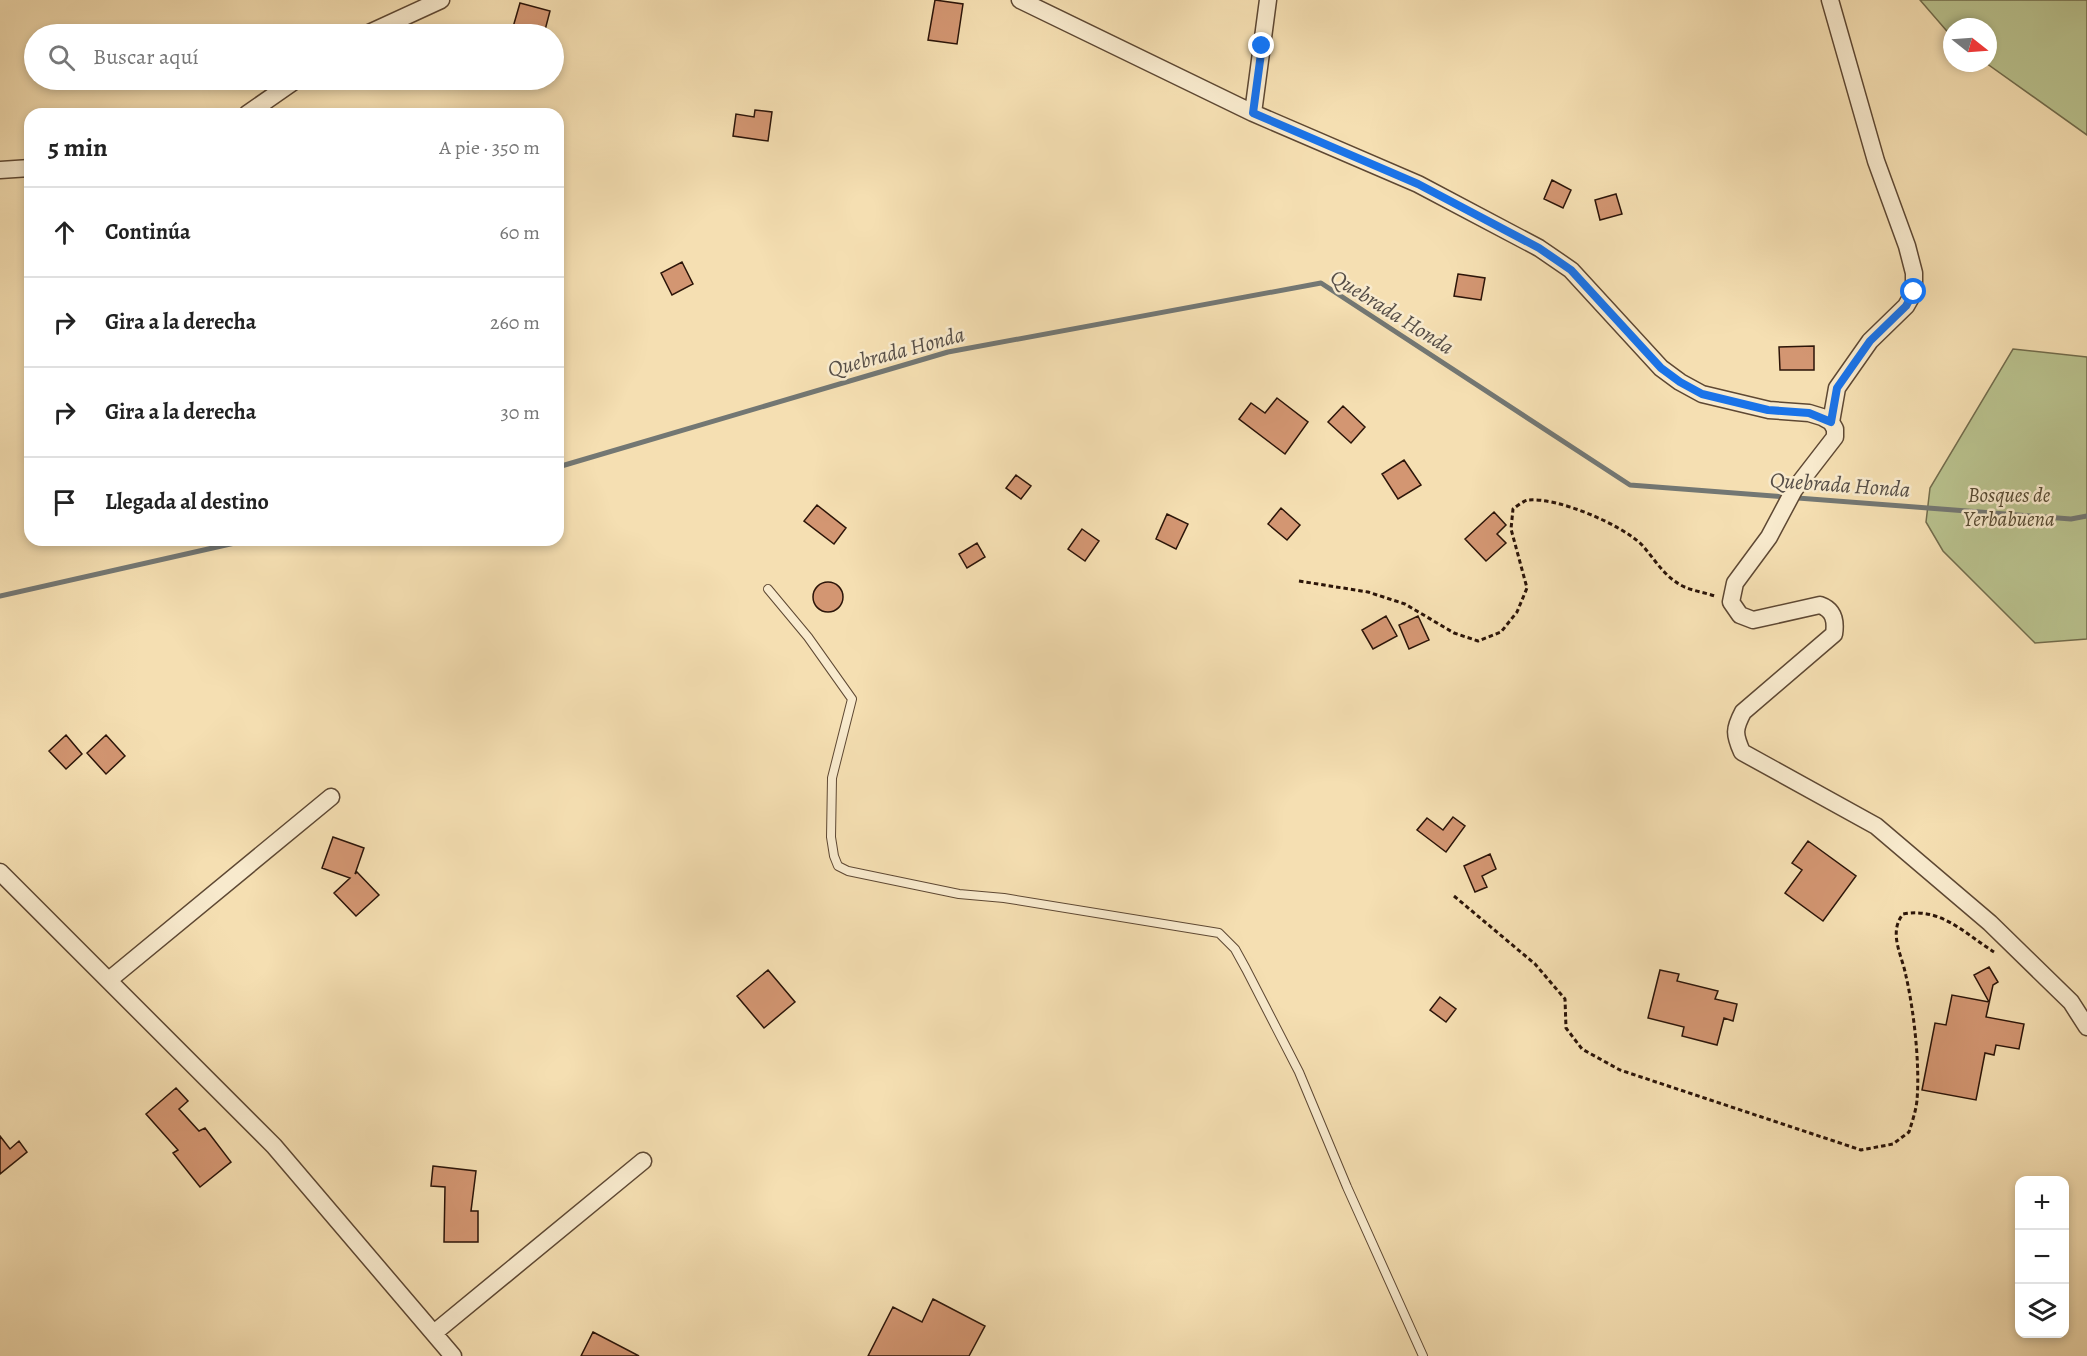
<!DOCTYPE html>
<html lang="es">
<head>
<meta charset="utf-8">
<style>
  body { margin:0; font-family:Alegreya,serif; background:#f2f2f2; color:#222 }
  .controls { position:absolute; right:18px; bottom:18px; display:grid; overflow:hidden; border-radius:12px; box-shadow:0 3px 9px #0003 }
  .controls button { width:54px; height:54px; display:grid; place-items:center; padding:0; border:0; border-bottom:2px solid #e0e0e0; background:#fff; color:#222; font:30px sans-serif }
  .compass { position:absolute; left:1943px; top:18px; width:54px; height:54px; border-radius:50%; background:#fff; box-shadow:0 3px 9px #0003; rotate:107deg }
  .stop { position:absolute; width:18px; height:18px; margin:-14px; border:4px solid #1a73e8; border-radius:50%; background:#fff }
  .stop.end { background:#1a73e8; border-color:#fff; box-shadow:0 2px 6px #0008 }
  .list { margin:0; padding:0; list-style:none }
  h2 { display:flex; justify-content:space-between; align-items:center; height:78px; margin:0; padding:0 24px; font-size:26px }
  h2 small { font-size:20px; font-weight:400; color:#767676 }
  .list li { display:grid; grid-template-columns:39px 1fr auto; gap:18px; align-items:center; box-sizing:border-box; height:90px; padding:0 24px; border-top:2px solid #e0e0e0 }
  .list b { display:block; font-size:22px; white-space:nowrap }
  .list em { font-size:20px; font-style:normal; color:#767676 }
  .icon { flex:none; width:33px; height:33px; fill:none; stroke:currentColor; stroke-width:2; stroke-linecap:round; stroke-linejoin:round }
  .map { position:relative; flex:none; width:2087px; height:1356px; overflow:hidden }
  .search { position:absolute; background:#fff; box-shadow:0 3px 9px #0003; left:24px; top:24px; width:540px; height:66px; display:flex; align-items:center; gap:15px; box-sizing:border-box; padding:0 21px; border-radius:33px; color:#767676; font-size:22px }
  .panel { position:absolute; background:#fff; box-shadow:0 3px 9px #0003; left:24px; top:108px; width:540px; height:438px; border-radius:18px }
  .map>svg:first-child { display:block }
  .green { fill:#b9c28e; stroke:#726c4c; stroke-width:1.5 }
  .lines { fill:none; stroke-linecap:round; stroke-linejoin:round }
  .stream { stroke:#737773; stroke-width:5 }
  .building { fill:#d39672; stroke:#2c1509; stroke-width:1.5 }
  .lane-casing { stroke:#5e4833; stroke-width:10 }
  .street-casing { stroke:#5e4833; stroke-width:19 }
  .path { stroke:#2c1509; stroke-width:3; stroke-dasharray:4.5 3; stroke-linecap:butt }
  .lane { stroke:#f8eacd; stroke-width:8 }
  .street { stroke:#f8eacd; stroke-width:16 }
  .route { stroke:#1a73e8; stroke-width:8 }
  .labels { text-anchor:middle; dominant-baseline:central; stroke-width:5; stroke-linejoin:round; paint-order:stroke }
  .park-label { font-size:21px; font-style:italic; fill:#564931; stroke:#f8eacd }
  .water-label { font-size:22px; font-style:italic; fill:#564e47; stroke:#f8eacd }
</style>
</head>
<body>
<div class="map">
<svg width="2087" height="1356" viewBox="0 0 2087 1356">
  <rect width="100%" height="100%" fill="#f5dfb2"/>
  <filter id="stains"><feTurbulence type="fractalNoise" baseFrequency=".00333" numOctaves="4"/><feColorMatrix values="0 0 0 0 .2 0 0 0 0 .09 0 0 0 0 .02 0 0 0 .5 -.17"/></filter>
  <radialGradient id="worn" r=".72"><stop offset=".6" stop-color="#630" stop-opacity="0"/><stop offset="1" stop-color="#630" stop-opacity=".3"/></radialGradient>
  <path class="green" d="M1920,0H2087V135L1986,63H1988V27H1952V37Z
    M2013,349L2087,357V639L2035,643L1943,551L1926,522L1930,488Z"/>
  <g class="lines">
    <path class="stream" d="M558,467L948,352L1321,283L1630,485L2071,519L2087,516
      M0,596L248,540"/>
  </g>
  <path class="building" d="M935,0L963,4L957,44L928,40Z
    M520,3L550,11L544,34H511Z
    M755,110L772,112L768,141L733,136L736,114L754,117Z
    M1552,180L1571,190L1563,208L1544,199Z
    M1616,194L1622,214L1600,220L1595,200Z
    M682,262L693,284L672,295L661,273Z
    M1458,274L1485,278L1481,300L1454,296Z
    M1814,346V370H1780L1779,347Z
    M1277,398L1308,422L1285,454L1239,419L1251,403L1265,413Z
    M1343,406L1365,427L1351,443L1328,422Z
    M1404,460L1421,485L1398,499L1382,474Z
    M1016,475L1031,486L1021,499L1006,488Z
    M817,505L846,528L834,544L804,521Z
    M1281,508L1300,525L1287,540L1268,524Z
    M1494,512L1506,525L1497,534L1506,543L1486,561L1465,539Z
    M1167,514L1188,524L1176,549L1156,539Z
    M1082,529L1099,541L1085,561L1068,549Z
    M977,543L985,557L967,568L959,554Z
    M813 597a15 15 0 1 1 30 0a15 15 0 1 1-30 0Z
    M1386,616L1397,636L1373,649L1362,630Z
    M1418,616L1429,640L1409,649L1399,625Z
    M66,735L82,754L66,769L49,751Z
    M106,735L125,756L106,774L87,753Z
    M1453,817L1465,826L1446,852L1417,830L1427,818L1443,830Z
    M333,837L364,848L355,874L357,872L379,895L356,916L334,893L350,878L322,868Z
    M1808,841L1856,876L1823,921L1785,893L1802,870L1792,863Z
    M1490,854L1496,869L1482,876L1487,887L1475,892L1464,866Z
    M1989,967L1998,982L1993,985L1986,1017L2024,1024L2019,1049L1996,1045L1994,1055L1985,1053L1976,1100L1922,1090L1935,1023L1946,1025L1952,995L1989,1002L1974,975Z
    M768,970L795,1002L764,1028L737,996Z
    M1660,970L1679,974L1677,981L1718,991L1715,999L1737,1004L1733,1021L1724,1018L1717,1045L1682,1036L1684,1027L1648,1018Z
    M1440,997L1456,1009L1446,1022L1430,1010Z
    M176,1088L188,1101L179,1109L199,1131L205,1128L231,1162L200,1187L173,1153L178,1150L146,1114Z
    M0,1136L10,1149L19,1141L27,1152L0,1174Z
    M433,1166L476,1171L471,1211H478V1242H444L445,1187L431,1186Z
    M933,1299L985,1326L969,1356H868L893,1307L922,1322Z
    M593,1332L639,1356H581Z"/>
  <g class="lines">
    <defs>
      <path id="lane" d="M768,589L808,637L852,699L832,778L831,837L834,856L838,866L848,871L959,894L1004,898L1219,933L1235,949L1246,969L1299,1072L1347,1187L1423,1356"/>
      <path id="street" d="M1020,0L1253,113L1418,184L1539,248L1571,270L1661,368L1680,382L1702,394L1769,410L1809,413L1822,417L1831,422L1835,429V437L1794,490L1769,537L1735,583L1731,602L1740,615L1753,620L1820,605C1834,610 1836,621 1834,634L1743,712C1734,729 1734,734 1742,752L1876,826L1990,923L2071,1002L2087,1027
        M1830,0L1876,161L1907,246L1914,273V292L1906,306L1870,341L1837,388L1831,422
        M367,34L441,0
        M1253,113L1268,0
        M247,114L296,80
        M0,170L30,168
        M0,872L274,1146L453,1356
        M109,980L331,797
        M434,1333L643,1161"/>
    </defs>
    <use href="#lane" class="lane-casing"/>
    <use href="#street" class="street-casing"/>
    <path class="path" d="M1299,581L1368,592L1405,604L1454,633L1478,641L1501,632L1517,612L1527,588L1511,529L1513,509C1517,506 1523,501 1528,500C1557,497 1621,524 1642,545C1653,557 1662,573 1676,582C1686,590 1703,592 1715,596
      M1454,896L1535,964L1565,999L1566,1028L1582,1049L1620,1070L1861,1150L1893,1144L1909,1132C1912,1122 1916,1111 1917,1100C1920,1065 1914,1011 1906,976C1902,955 1888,933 1903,914C1941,907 1964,933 1994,952"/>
    <use href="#lane" class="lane"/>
    <use href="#street" class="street"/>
  </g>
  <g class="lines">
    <path class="route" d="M1262,46L1253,113L1418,184L1539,248L1571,270L1661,368L1680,382L1702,394L1768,410L1809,413L1831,422L1837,388L1870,341L1906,306L1914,292"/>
  </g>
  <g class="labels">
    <g class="park-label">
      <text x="2009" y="495">Bosques de<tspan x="2009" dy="24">Yerbabuena</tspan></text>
    </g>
    <g class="water-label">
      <text transform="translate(1392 312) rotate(32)">Quebrada Honda</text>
      <text transform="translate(896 352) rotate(-15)">Quebrada Honda</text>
      <text transform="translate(1840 485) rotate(4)">Quebrada Honda</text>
    </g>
  </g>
  <rect width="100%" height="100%" filter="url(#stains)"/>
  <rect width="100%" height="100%" fill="url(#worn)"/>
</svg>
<div class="controls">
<button>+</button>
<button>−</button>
<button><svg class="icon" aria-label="layers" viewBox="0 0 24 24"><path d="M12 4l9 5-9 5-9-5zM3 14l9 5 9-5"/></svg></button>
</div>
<svg class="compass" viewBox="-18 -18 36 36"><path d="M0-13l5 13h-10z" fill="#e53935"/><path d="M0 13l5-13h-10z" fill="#767676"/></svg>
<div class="stop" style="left:1914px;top:292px"></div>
<div class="stop end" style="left:1262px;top:46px"></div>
<div class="search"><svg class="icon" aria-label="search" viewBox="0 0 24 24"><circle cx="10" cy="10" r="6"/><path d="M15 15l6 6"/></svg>Buscar aquí</div>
<section class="panel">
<h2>5 min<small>A pie · 350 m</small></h2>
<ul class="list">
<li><svg class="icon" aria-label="ahead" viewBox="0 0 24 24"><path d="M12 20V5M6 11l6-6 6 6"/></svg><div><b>Continúa</b></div><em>60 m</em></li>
<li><svg class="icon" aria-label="right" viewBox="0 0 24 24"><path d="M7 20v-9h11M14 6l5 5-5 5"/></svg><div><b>Gira a la derecha</b></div><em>260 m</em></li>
<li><svg class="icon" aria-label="right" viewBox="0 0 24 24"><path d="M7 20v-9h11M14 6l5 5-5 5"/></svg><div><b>Gira a la derecha</b></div><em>30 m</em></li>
<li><svg class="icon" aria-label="arrive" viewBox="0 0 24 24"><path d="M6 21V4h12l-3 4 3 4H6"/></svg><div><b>Llegada al destino</b></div></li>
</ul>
</section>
</div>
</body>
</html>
